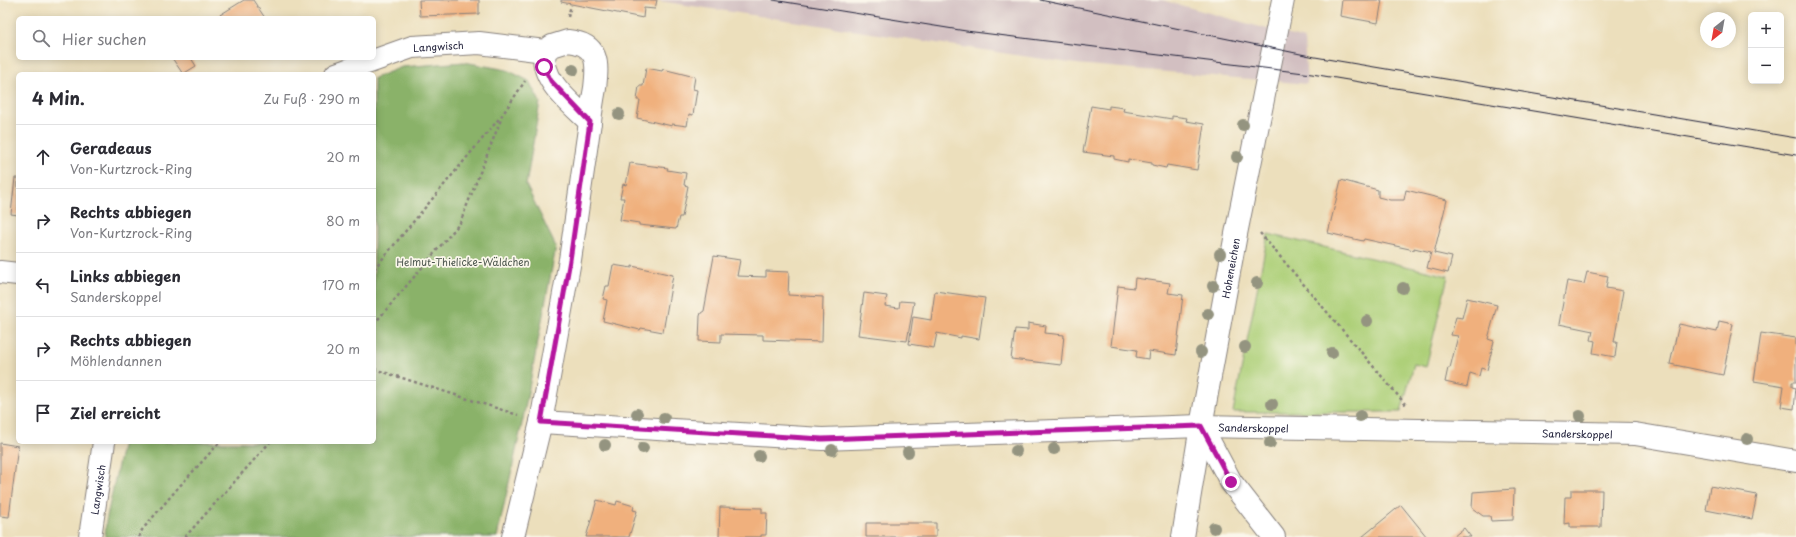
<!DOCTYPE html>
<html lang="de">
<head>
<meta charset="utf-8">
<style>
  body { margin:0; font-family:"Playpen Sans",sans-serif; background:#f7f7f7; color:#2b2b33 }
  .controls { position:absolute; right:12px; top:12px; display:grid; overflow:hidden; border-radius:6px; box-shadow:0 2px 10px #0003 }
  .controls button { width:36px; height:36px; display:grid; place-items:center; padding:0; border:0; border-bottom:1px solid #e1e1e2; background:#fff; color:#2b2b33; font:20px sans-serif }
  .compass { position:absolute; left:1700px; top:12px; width:36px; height:36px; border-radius:50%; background:#fff; box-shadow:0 2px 10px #0003; rotate:211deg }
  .stop { position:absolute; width:12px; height:12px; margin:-9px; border:3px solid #b5179e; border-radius:50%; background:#fff }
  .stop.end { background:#b5179e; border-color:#fff; box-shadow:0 1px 4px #0008 }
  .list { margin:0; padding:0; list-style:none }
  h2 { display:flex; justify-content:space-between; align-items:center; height:52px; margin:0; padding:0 16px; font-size:17px }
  h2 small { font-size:13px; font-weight:400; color:#7c7c81 }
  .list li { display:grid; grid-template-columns:26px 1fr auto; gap:12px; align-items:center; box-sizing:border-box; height:64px; padding:0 16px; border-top:1px solid #e1e1e2 }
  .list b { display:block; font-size:15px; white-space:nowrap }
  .list p { margin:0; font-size:13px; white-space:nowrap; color:#7c7c81 }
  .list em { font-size:13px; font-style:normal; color:#7c7c81 }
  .icon { flex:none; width:22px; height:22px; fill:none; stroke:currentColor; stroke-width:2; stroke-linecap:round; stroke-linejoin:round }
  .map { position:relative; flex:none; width:1796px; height:537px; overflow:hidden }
  .search { position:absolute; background:#fff; box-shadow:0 2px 10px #0003; left:16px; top:16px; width:360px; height:44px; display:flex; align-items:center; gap:10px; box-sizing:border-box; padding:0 14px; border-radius:6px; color:#7c7c81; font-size:15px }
  .panel { position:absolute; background:#fff; box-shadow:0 2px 10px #0003; left:16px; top:72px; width:360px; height:372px; border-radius:6px }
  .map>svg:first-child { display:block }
  .industrial { fill:#d2bfc1 }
  .green { fill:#aed079; stroke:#68795a }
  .forest { fill:#8ab269; stroke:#566a52 }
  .building { fill:#f0b07d }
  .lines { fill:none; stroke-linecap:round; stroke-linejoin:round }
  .minor-casing { stroke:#87807c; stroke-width:24 }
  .path { stroke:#87807c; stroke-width:2.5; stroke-dasharray:3 3; stroke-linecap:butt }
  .minor { stroke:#fff; stroke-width:22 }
  .tram { stroke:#22223b; stroke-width:1 }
  .tree { fill:#949480 }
  .route { stroke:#b5179e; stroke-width:5 }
  .labels { text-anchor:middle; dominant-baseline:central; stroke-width:3.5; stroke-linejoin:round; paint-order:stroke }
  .street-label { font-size:10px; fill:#22223b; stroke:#fbf7ec }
  .park-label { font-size:10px; fill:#4c564e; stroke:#fbf7ec }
</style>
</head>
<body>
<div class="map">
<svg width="1796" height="537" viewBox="0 0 1796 537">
  <rect width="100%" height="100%" fill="#fbf7ec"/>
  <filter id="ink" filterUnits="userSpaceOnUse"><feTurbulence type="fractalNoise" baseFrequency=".025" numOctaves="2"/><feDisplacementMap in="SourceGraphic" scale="8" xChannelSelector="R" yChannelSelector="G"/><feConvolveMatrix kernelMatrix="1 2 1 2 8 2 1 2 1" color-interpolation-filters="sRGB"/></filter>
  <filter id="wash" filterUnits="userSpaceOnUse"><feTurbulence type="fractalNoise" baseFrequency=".012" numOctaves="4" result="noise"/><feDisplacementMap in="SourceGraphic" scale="16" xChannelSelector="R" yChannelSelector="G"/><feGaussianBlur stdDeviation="0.9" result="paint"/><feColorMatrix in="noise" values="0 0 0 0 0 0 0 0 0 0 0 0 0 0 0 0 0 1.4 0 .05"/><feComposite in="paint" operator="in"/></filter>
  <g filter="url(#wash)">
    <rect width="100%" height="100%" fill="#ecdfbc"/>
    <path class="industrial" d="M653,0H1162L1304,39L1307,84L1076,64Z"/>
    <path class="green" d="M1268,234L1448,276L1426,367L1414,364L1401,412H1233Z"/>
    <path class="forest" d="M464,62L507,70L529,81L540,102L526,185L556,247L523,419L497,537H105L106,521L123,442H374V78L402,67Z"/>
    <g id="blocks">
      <path class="building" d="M244,0H253L265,18H215Z
        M419,0H479V14L420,16Z
        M561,0H657L655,9L644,8L643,18L561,2Z
        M1342,0H1382L1378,23L1340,16Z
        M172,58H191L196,66L183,74Z
        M646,68L662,71L663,69L695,77L693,89L697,90L693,115L689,114L687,126L672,124V126L637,118L640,100H637L639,86H643Z
        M1091,106L1109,109V106L1124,108L1123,111L1172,119V116L1187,118L1186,121L1204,124L1197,170L1167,165L1166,168L1152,165V163L1128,159V162L1114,159V156L1083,152Z
        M630,163L668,168L667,170L686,173L684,185L688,186L682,217H679L676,229L639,225V223L620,220L624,198H620L623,184L626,185Z
        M15,178H18V215L11,214Z
        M1341,180L1378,190V197L1390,200H1404L1406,190L1447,200L1434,253L1452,257L1448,273L1427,268L1431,252L1414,248V250L1364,239L1363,241L1328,233Z
        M714,256L740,260L737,276L766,277V271L789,272L788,295L823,297L822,342L763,340V335L721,334V342L699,341L700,316L701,313L704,311Z
        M613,265L632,268V266L673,275L663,332L641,328L640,330L603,321L607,300L603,299L606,286H609Z
        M1587,272L1608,276L1606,288L1623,291L1614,342H1617L1615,357L1593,353L1595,341L1591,340L1593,331L1559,324L1567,281L1584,284Z
        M1135,278L1170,283L1168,293L1183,295L1176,355L1149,351L1148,359L1136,357L1137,350L1111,346L1118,286L1134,288Z
        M935,291L985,298L979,339L961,336V338L937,333L934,348L909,344L913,317L931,320Z
        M864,293L887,296L885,306L899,308L900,301L914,302L907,341L858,335Z
        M1467,298L1497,305L1488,339L1494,341L1487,370L1481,368L1479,376L1470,373L1467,387L1445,382L1448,368H1450L1458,336L1451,335L1456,317L1462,318Z
        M1719,321L1733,324L1723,375L1670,364L1679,324L1717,332Z
        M1028,323L1046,326L1045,333L1064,335L1061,365L1011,359L1015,329L1028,330Z
        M1761,333L1796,338V382H1792V387L1796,388L1794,409L1781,407L1784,386L1754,381Z
        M0,443L18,446L9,517L0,516Z
        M1710,486L1757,495L1752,519L1706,510Z
        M1514,489L1513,520L1491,521L1490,516H1483L1472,508L1473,492Z
        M1571,490H1602L1601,527H1570V523L1564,524L1565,497H1571Z
        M597,500L616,505L617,501L634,506L633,510L637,511L629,537H586Z
        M1401,505L1427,537H1362Z
        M720,507L762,508V513H767L766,535H761V537H719Z
        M866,523H936V537H866Z
        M1464,528L1471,537H1453Z"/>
    </g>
  </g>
  <g filter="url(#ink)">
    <use href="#blocks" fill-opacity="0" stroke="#87807c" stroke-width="1"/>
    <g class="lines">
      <defs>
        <g id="minor">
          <path d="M568,41C599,44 598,63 595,88C593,99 591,111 590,122C571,103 539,80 545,51L552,46Z"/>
          <path id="s1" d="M336,74L412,47L479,43L545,51"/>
          <path d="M0,272L18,274"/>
          <path id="s2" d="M541,422L822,439L1201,426L1635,434L1796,461"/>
          <path d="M1201,426L1231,482L1274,537"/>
          <path id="s3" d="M90,537L104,442"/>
          <path d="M513,537L541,422L570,260L590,122"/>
          <path id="s4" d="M1183,537L1201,426L1236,234L1283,0"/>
        </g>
      </defs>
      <use href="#minor" class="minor-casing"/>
      <path class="path" d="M568,17L571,5
        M1260,233L1406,405
        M374,269L503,114L525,81
        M374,324L460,223L502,117
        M374,369L518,415
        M139,537L142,530L177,489L220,442
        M185,537L270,442"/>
      <use href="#minor" class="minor"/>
      <path class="tram" d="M773,0L966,31L1312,74L1796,155
        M1040,0L1315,57L1796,138"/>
    </g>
    <g class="tree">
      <circle cx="573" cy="70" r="6"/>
      <circle cx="619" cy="114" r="6"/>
      <circle cx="1243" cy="125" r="6"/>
      <circle cx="1237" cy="157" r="6"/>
      <circle cx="1220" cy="254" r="6"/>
      <circle cx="1257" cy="283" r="6"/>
      <circle cx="1213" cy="286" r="6"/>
      <circle cx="1403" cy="288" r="6"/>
      <circle cx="1208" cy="314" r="6"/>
      <circle cx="1367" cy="321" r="6"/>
      <circle cx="1245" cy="347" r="6"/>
      <circle cx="1201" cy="352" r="6"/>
      <circle cx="1332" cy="353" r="6"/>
      <circle cx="1272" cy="404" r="6"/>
      <circle cx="637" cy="414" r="6"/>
      <circle cx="1360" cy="416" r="6"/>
      <circle cx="1580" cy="416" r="6"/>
      <circle cx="664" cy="418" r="6"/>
      <circle cx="1747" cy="439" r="6"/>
      <circle cx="1270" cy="443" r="6"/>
      <circle cx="605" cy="445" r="6"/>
      <circle cx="643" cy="448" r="6"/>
      <circle cx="1054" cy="449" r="6"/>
      <circle cx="832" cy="450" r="6"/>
      <circle cx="1016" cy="451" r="6"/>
      <circle cx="908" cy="452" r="6"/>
      <circle cx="759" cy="456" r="6"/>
      <circle cx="1214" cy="528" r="6"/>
    </g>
  </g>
  <g class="lines" filter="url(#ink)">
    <path class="route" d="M544,67L551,81L590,122L570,260L541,422L822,439L1201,426L1231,482"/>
  </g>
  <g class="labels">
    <g class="street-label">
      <text stroke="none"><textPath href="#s1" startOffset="107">Langwisch</textPath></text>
      <text stroke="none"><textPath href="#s4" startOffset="273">Hoheneichen</textPath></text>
      <text stroke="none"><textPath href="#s2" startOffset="713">Sanderskoppel</textPath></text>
      <text stroke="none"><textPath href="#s2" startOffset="1037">Sanderskoppel</textPath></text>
      <text stroke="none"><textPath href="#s3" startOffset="48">Langwisch</textPath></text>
    </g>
    <g class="park-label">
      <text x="463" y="261">Helmut-Thielicke-Wäldchen</text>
    </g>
  </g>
</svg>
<div class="controls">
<button>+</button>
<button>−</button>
</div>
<svg class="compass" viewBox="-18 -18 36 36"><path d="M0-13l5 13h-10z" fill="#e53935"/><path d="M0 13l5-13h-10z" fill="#7c7c81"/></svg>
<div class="stop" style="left:544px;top:67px"></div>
<div class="stop end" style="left:1231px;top:482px"></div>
<div class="search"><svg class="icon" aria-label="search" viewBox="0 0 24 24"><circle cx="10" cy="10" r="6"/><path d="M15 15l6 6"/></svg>Hier suchen</div>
<section class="panel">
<h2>4 Min.<small>Zu Fuß · 290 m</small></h2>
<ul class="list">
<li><svg class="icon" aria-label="ahead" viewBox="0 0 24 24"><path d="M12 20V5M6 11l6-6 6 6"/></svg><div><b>Geradeaus</b><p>Von-Kurtzrock-Ring</p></div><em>20 m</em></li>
<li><svg class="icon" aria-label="right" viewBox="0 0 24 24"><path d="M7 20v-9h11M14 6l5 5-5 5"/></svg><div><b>Rechts abbiegen</b><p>Von-Kurtzrock-Ring</p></div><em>80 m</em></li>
<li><svg class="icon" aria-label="left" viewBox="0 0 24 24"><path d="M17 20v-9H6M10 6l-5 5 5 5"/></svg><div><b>Links abbiegen</b><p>Sanderskoppel</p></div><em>170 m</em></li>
<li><svg class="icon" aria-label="right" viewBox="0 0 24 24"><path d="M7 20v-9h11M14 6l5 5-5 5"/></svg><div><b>Rechts abbiegen</b><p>Möhlendannen</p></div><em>20 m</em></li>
<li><svg class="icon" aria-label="arrive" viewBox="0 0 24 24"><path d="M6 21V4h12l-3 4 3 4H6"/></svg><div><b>Ziel erreicht</b></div></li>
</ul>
</section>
</div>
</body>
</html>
